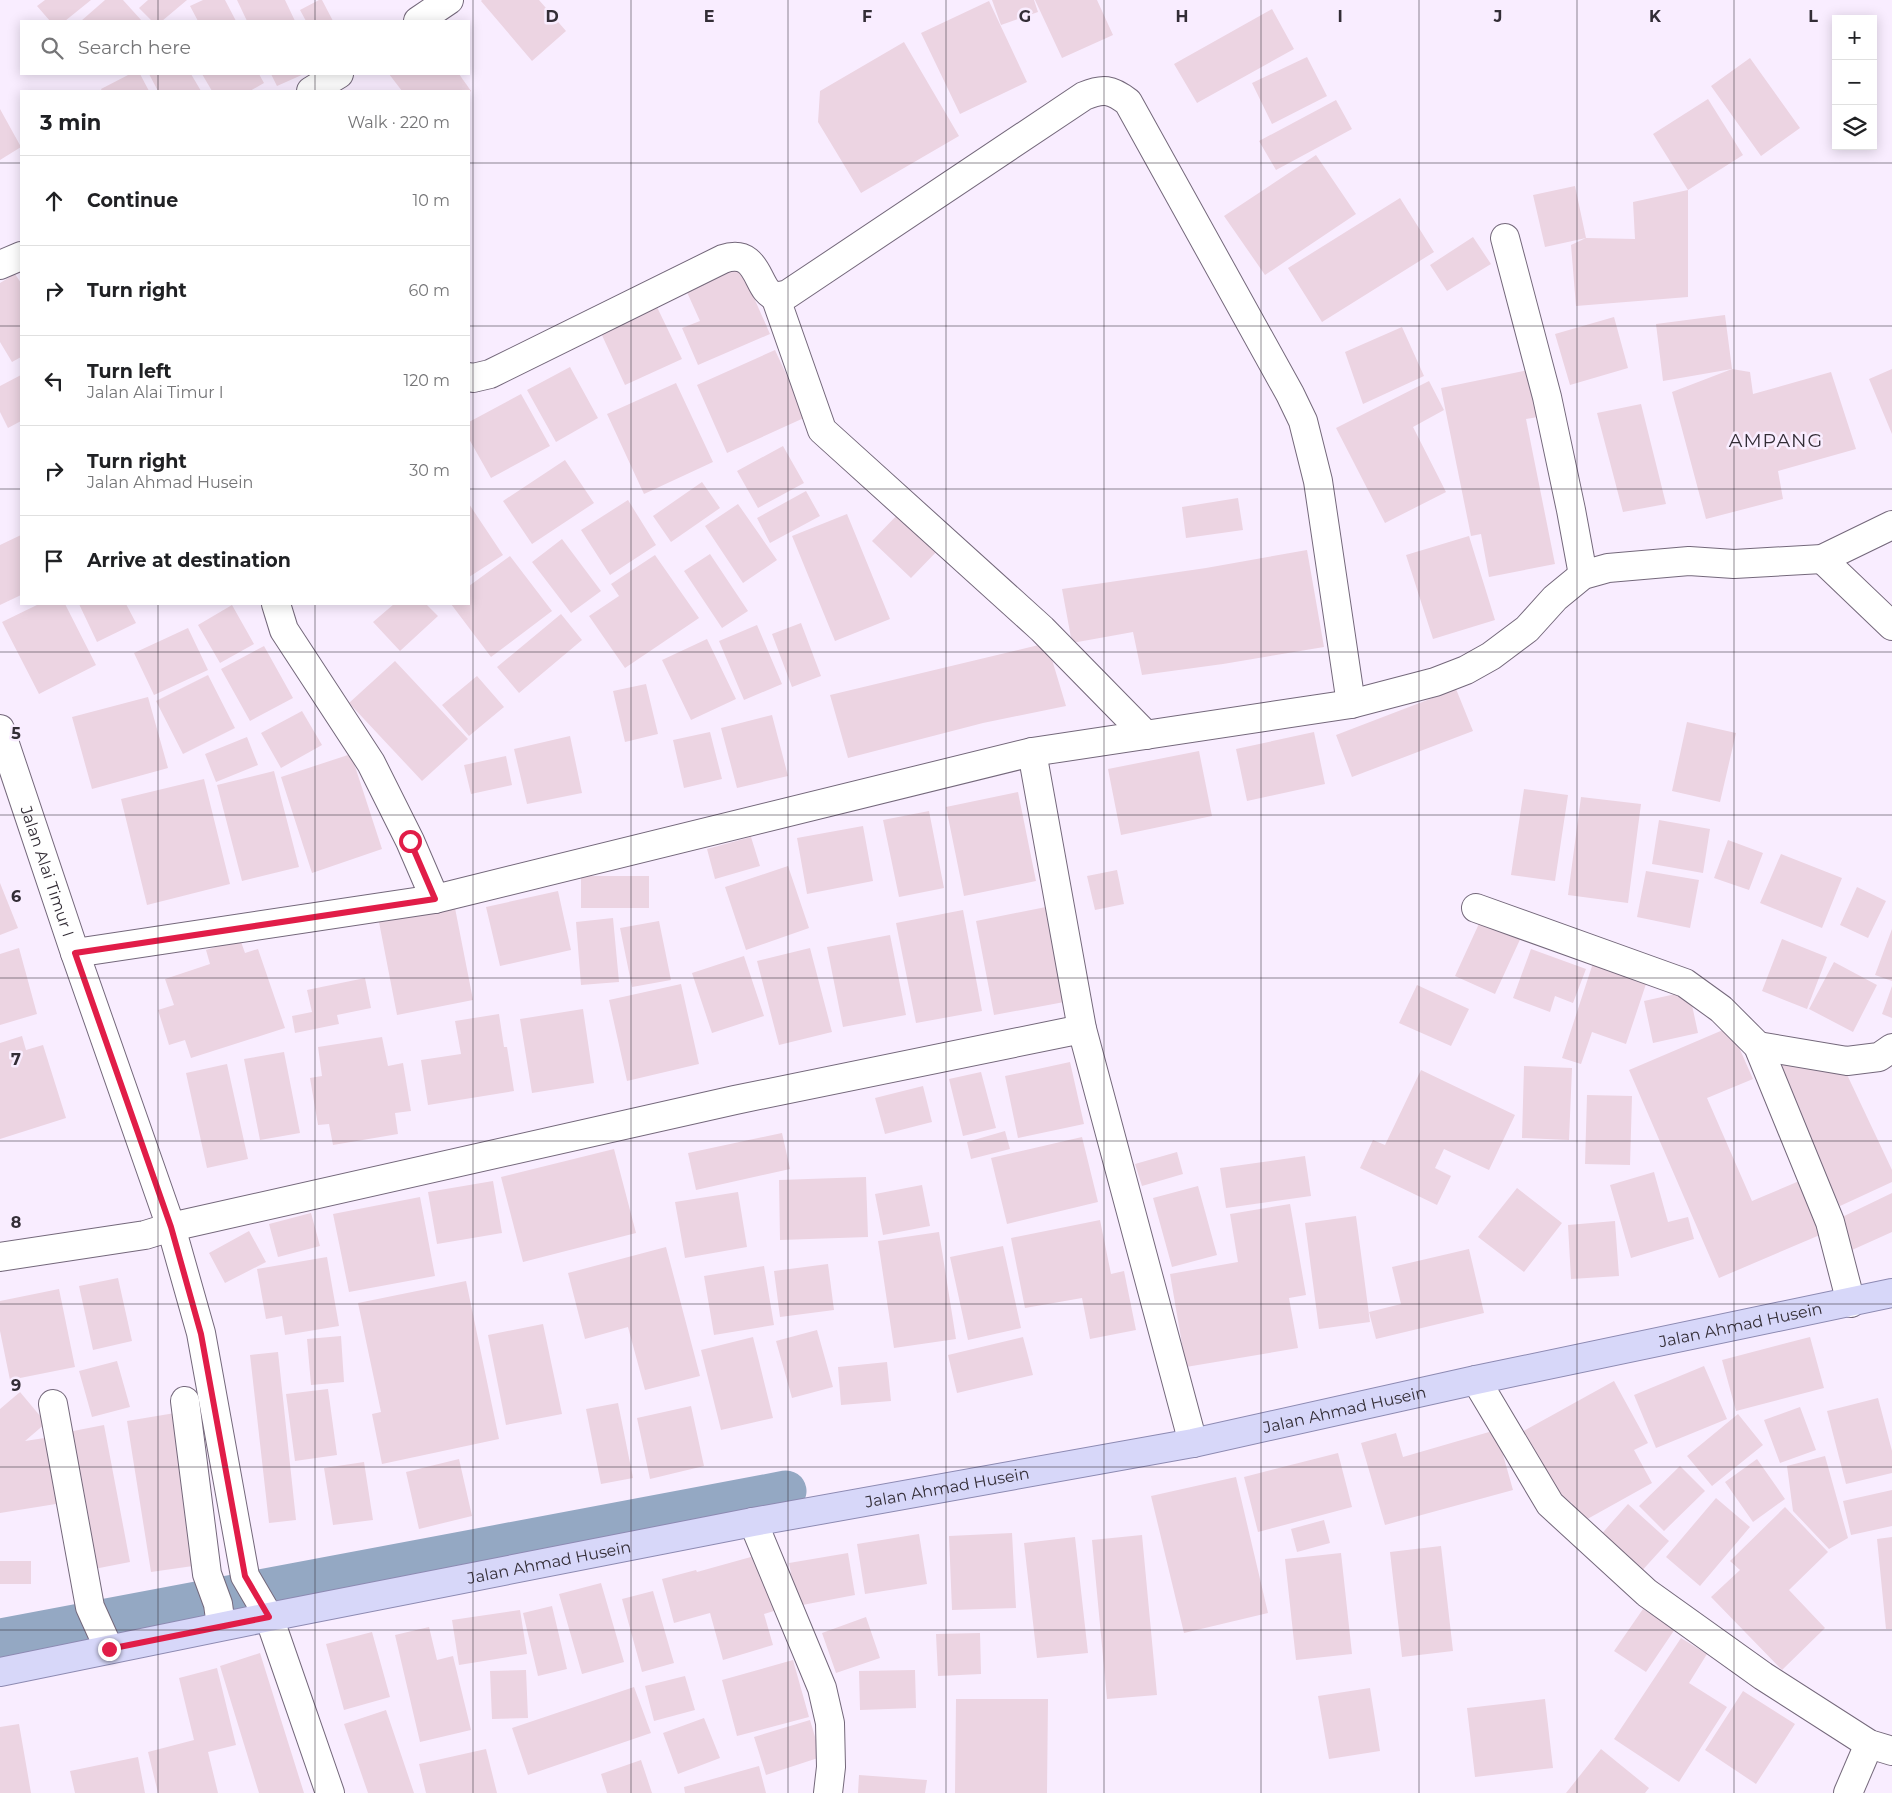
<!DOCTYPE html>
<html lang="en">
<head>
<meta charset="utf-8">
<style>
  body { margin:0; font-family:Montserrat,sans-serif; background:#f6f6f6; color:#202124 }
  .controls { position:absolute; right:15px; top:15px; display:grid; overflow:hidden; border-radius:0px; box-shadow:0 2px 12px #0003 }
  .controls button { width:45px; height:45px; display:grid; place-items:center; padding:0; border:0; border-bottom:1px solid #e0e0e0; background:#fff; color:#202124; font:25px sans-serif }
  .stop { position:absolute; width:15px; height:15px; margin:-11px; border:4px solid #e11d48; border-radius:50%; background:#fff }
  .stop.end { background:#e11d48; border-color:#fff; box-shadow:0 1px 5px #0008 }
  .list { margin:0; padding:0; list-style:none }
  h2 { display:flex; justify-content:space-between; align-items:center; height:65px; margin:0; padding:0 20px; font-size:21px }
  h2 small { font-size:16px; font-weight:400; color:#757577 }
  .list li { display:grid; grid-template-columns:32px 1fr auto; gap:15px; align-items:center; box-sizing:border-box; height:90px; padding:0 20px; border-top:1px solid #e0e0e0 }
  .list b { display:block; font-size:19px; white-space:nowrap }
  .list p { margin:0; font-size:16px; white-space:nowrap; color:#757577 }
  .list em { font-size:16px; font-style:normal; color:#757577 }
  .icon { flex:none; width:28px; height:28px; fill:none; stroke:currentColor; stroke-width:2; stroke-linecap:round; stroke-linejoin:round }
  .map { position:relative; flex:none; width:1892px; height:1793px; overflow:hidden }
  .search { position:absolute; background:#fff; box-shadow:0 2px 12px #0003; left:20px; top:20px; width:450px; height:55px; display:flex; align-items:center; gap:12px; box-sizing:border-box; padding:0 18px; border-radius:0px; color:#757577; font-size:19px }
  .panel { position:absolute; background:#fff; box-shadow:0 2px 12px #0003; left:20px; top:90px; width:450px; height:515px; border-radius:0px }
  .map>svg:first-child { display:block }
  .lines { fill:none; stroke-linecap:round; stroke-linejoin:round }
  .canal { stroke:#94a8c3; stroke-width:41 }
  .building { fill:#ecd4e2 }
  .minor-casing { stroke:#74687b; stroke-width:30 }
  .major-casing { stroke:#8d8ab2; stroke-width:30 }
  .minor { stroke:#fff; stroke-width:28 }
  .major { stroke:#d7d7f9; stroke-width:28 }
  .route { stroke:#e11d48; stroke-width:6 }
  .grid { fill:none; stroke:#332d36; stroke-width:1; stroke-opacity:0.55 }
  .labels { text-anchor:middle; dominant-baseline:central; stroke-width:5; stroke-linejoin:round; paint-order:stroke }
  .street-label { font-size:16px; fill:#332d36; stroke:#f9edff }
  .quarter-label { font-size:19px; letter-spacing:1px; fill:#332d36; stroke:#f9edff }
  .grid-label { font-size:16px; text-anchor:middle; font-weight:bold; fill:#332d36; stroke:#f9edff; stroke-width:5; stroke-linejoin:round; paint-order:stroke }
</style>
</head>
<body>
<div class="map">
<svg width="1892" height="1793" viewBox="0 0 1892 1793">
  <rect width="100%" height="100%" fill="#f9edff"/>
  <g class="lines">
    <path class="canal" d="M0,1639L786,1491"/>
  </g>
  <path class="building" d="M45,0H91L65,21H50L37,6Z
    M105,0H123L142,21H81Z
    M148,0H187L162,21H152L139,8Z
    M203,0H225L236,21H198L190,6Z
    M237,0H285L295,21H247Z
    M319,0H322L333,21H306L300,10Z
    M482,0H539L566,31L532,61L481,1Z
    M992,0H1034L1038,12L1001,25Z
    M1035,0H1097L1113,35L1062,58Z
    M989,1L1027,82L960,114L921,33Z
    M1272,9L1294,49L1197,103L1174,64Z
    M904,42L959,136L861,193L818,122L820,91Z
    M1307,57L1327,96L1272,124L1252,83Z
    M1750,58L1800,128L1761,156L1711,86Z
    M130,74H140L149,91H102L101,89Z
    M149,74H191L201,91H158Z
    M202,74H259L264,83L250,91H212Z
    M271,74H304L277,86Z
    M389,74H459L471,91L469,92L402,91Z
    M1708,99L1743,155L1688,190L1653,134Z
    M1336,100L1352,129L1276,170L1259,141Z
    M0,109L21,147L0,160Z
    M1316,155L1356,214L1265,275L1224,216Z
    M1575,186L1586,238L1545,247L1533,195Z
    M1688,190V297L1576,306L1571,245L1586,238L1635,239L1633,202Z
    M1400,198L1434,252L1322,322L1288,268Z
    M1473,237L1491,264L1447,291L1430,265Z
    M740,266L770,334L698,365L682,328L700,321L686,290Z
    M15,274L21,283V357L12,362L0,342V283Z
    M656,305L682,359L625,385L600,331Z
    M1725,315L1732,369L1663,381L1656,324Z
    M1614,317L1628,368L1570,385L1555,334Z
    M1402,327L1424,376L1363,404L1345,352Z
    M775,350L806,417L727,453L697,385Z
    M570,367L598,418L556,442L527,390Z
    M1732,369L1750,372L1753,394L1831,372L1856,449L1778,471L1783,499L1706,519L1672,392Z
    M1892,369V434L1869,379Z
    M1528,370L1538,417L1526,419L1555,564L1489,577L1481,534L1471,536L1441,388Z
    M21,375V421L8,428L0,412V386Z
    M1429,381L1444,410L1413,427L1446,492L1385,523L1336,428Z
    M676,383L713,462L644,494L607,414Z
    M521,394L550,446L491,478L469,439V422Z
    M1641,404L1666,504L1623,512L1597,413Z
    M783,446L804,483L758,508L737,471Z
    M565,460L594,503L532,544L503,501Z
    M702,482L720,508L671,542L653,516Z
    M806,491L820,516L770,543L757,518Z
    M1238,498L1243,530L1186,538L1182,507Z
    M628,500L656,545L610,575L581,530Z
    M469,504L503,555L469,577Z
    M738,504L777,560L743,583L705,526Z
    M901,511L940,548L911,578L872,541Z
    M847,514L890,619L835,641L792,536Z
    M21,535V595L0,605V545Z
    M1469,536L1495,620L1433,639L1406,555Z
    M562,539L601,591L571,613L532,562Z
    M1307,550L1324,647L1223,664L1142,675L1133,632L1072,643L1062,589L1206,568Z
    M710,554L748,611L722,628L684,571Z
    M655,555L699,618L625,668L589,616L619,596L611,584Z
    M510,556L552,611L491,657L451,604H469V586Z
    M39,604H65L96,665L39,694L2,622Z
    M79,604H126L136,623L97,642Z
    M394,604H426L438,616L400,651L373,622Z
    M232,605L254,644L220,663L198,625Z
    M561,614L582,640L519,693L497,667Z
    M801,623L821,676L792,687L772,634Z
    M757,625L782,684L744,700L719,641Z
    M188,628L208,670L154,695L134,653Z
    M707,639L736,699L691,720L662,660Z
    M1047,643L1066,706L983,723L848,758L830,695Z
    M264,646L293,698L250,721L221,669Z
    M395,661L468,739L422,781L349,703Z
    M208,675L235,728L183,754L156,701Z
    M477,676L504,707L469,736L442,705Z
    M646,684L658,734L625,742L613,691Z
    M1456,689L1473,731L1352,777L1336,735Z
    M148,697L168,768L92,789L72,717Z
    M302,711L322,745L281,768L261,733Z
    M772,715L788,776L737,788L721,728Z
    M1687,722L1736,733L1720,802L1672,791Z
    M710,732L722,779L684,788L673,740Z
    M1314,732L1325,784L1247,801L1236,749Z
    M570,736L582,793L527,804L514,749Z
    M247,737L258,765L216,782L205,754Z
    M1199,751L1212,816L1121,835L1108,769Z
    M351,754L382,849L312,873L281,777Z
    M506,756L512,785L471,794L464,765Z
    M274,771L299,867L242,881L217,785Z
    M204,779L230,884L147,905L121,799Z
    M1524,789L1568,795L1555,881L1511,875Z
    M1018,792L1036,881L964,896L946,807Z
    M1581,797L1641,804L1628,903L1568,895Z
    M929,811L944,888L899,897L883,820Z
    M1659,820L1710,829L1703,873L1652,864Z
    M863,826L873,881L807,894L797,838Z
    M751,837L760,866L715,879L707,849Z
    M1728,840L1763,853L1749,890L1714,878Z
    M1781,854L1842,878L1822,928L1760,903Z
    M788,866L809,928L746,950L725,887Z
    M1117,870L1124,904L1095,910L1087,876Z
    M1646,871L1699,880L1690,928L1637,917Z
    M581,876H649V908H581Z
    M0,883L18,928L0,935Z
    M1857,887L1886,901L1868,938L1840,925Z
    M558,891L571,950L500,966L486,907Z
    M1056,905L1075,1000L994,1015L976,921Z
    M455,908L473,1000L397,1015L379,922Z
    M963,910L982,1011L916,1023L896,923Z
    M1483,915L1523,933L1495,994L1455,976Z
    M613,918L619,982L581,985L576,922Z
    M659,921L671,980L632,987L620,928Z
    M1892,929V981L1875,975Z
    M890,935L906,1015L843,1027L827,947Z
    M240,939L245,953L258,949L285,1028L191,1058L185,1040L169,1045L158,1010L174,1005L165,979L210,964L206,950Z
    M1782,939L1827,957L1807,1009L1762,991Z
    M19,948L37,1014L0,1025V954Z
    M810,948L832,1032L779,1045L757,961Z
    M1531,949L1586,969L1573,1003L1555,996L1550,1012L1513,998Z
    M744,956L764,1016L712,1033L692,973Z
    M1834,962L1877,985L1853,1032L1809,1009Z
    M1593,963L1647,981L1626,1044L1592,1032L1581,1064L1562,1058Z
    M365,978L371,1008L337,1015L339,1024L295,1033L292,1016L312,1012L307,990Z
    M681,984L699,1064L627,1081L609,1000Z
    M1417,985L1469,1009L1451,1046L1399,1023Z
    M1892,986V1018L1882,1014Z
    M1689,991L1698,1033L1653,1043L1644,1001Z
    M583,1009L594,1083L532,1093L520,1019Z
    M499,1014L504,1047H507L514,1091L428,1105L421,1060L461,1054L455,1021Z
    M1730,1027L1753,1079L1707,1098L1752,1201L1804,1179L1827,1232L1719,1278L1629,1070Z
    M22,1036L26,1050L43,1045L66,1118L0,1139V1043Z
    M382,1037L388,1066L403,1063L411,1111L395,1113L398,1134L333,1145L329,1124L318,1125L310,1078L322,1076L318,1047Z
    M284,1052L300,1133L260,1140L244,1059Z
    M1771,1058L1842,1064L1892,1170V1182L1840,1206Z
    M1070,1062L1084,1124L1018,1138L1005,1076Z
    M227,1064L248,1159L207,1168L186,1073Z
    M1524,1066L1572,1068L1569,1140L1522,1138Z
    M1421,1070L1515,1115L1489,1170L1444,1149L1435,1168L1451,1176L1437,1205L1360,1168L1373,1140L1385,1145Z
    M981,1072L996,1128L963,1136L949,1079Z
    M923,1086L932,1122L885,1134L875,1098Z
    M1587,1095L1632,1096L1630,1165L1585,1164Z
    M1005,1131L1010,1149L971,1159L967,1142Z
    M782,1133L790,1169L696,1190L688,1153Z
    M1082,1137L1098,1202L1007,1224L991,1158Z
    M614,1149L636,1233L523,1262L501,1177Z
    M1177,1152L1183,1174L1142,1186L1135,1164Z
    M1305,1156L1311,1196L1226,1208L1220,1168Z
    M1654,1172L1668,1222L1688,1217L1694,1239L1631,1258L1610,1185Z
    M866,1177L868,1237L780,1240L779,1180Z
    M493,1181L502,1233L437,1244L428,1192Z
    M922,1185L930,1226L883,1235L875,1194Z
    M1198,1186L1217,1255L1172,1267L1153,1198Z
    M1517,1188L1562,1223L1524,1272L1478,1237Z
    M738,1192L747,1247L685,1258L675,1202Z
    M1892,1193V1232L1852,1250L1838,1219Z
    M420,1197L435,1276L349,1292L333,1214Z
    M1290,1204L1306,1295L1289,1298L1298,1348L1186,1367L1170,1274L1238,1262L1230,1214Z
    M311,1213L320,1246L278,1257L269,1224Z
    M1356,1216L1370,1322L1319,1329L1305,1223Z
    M1100,1220L1111,1274L1124,1271L1136,1330L1090,1339L1082,1298L1025,1308L1011,1238Z
    M1615,1221L1619,1276L1571,1279L1568,1225Z
    M249,1231L266,1262L225,1283L209,1253Z
    M939,1232L956,1339L894,1348L878,1241Z
    M1003,1246L1021,1328L968,1340L950,1257Z
    M666,1247L700,1376L645,1390L628,1327L585,1339L568,1273Z
    M1469,1249L1484,1313L1376,1339L1369,1312L1401,1304L1392,1267Z
    M327,1257L339,1326L285,1335L282,1316L266,1319L257,1269Z
    M828,1264L834,1310L780,1317L774,1271Z
    M764,1266L774,1325L714,1335L704,1276Z
    M118,1278L132,1341L93,1350L79,1286Z
    M466,1281L499,1439L382,1464L372,1414L381,1412L358,1303Z
    M59,1289L75,1367L10,1380L0,1331V1301Z
    M543,1324L562,1414L506,1425L488,1335Z
    M817,1330L833,1387L792,1398L776,1341Z
    M341,1336L344,1382L311,1385L307,1339Z
    M753,1337L773,1418L721,1430L701,1350Z
    M1023,1337L1033,1375L957,1393L948,1355Z
    M1810,1337L1824,1388L1736,1411L1722,1360Z
    M278,1352L296,1520L269,1523L250,1355Z
    M117,1361L130,1407L92,1417L79,1371Z
    M887,1362L891,1401L841,1405L838,1367Z
    M1704,1366L1727,1419L1656,1448L1634,1395Z
    M1614,1381L1648,1443L1634,1450L1652,1483L1582,1522L1571,1502L1562,1507L1520,1433Z
    M328,1389L337,1455L295,1461L286,1394Z
    M20,1392L46,1423L25,1441L51,1437L62,1503L0,1513V1409Z
    M1878,1398L1892,1451V1473L1846,1484L1827,1411Z
    M618,1403L633,1478L601,1484L586,1409Z
    M691,1406L704,1466L650,1479L637,1418Z
    M1800,1407L1816,1450L1780,1463L1764,1420Z
    M175,1413L200,1565L151,1572L127,1421Z
    M1738,1414L1763,1445L1712,1486L1687,1456Z
    M104,1425L130,1562L89,1570L63,1433Z
    M1496,1430L1513,1490L1385,1525L1361,1443L1396,1433L1403,1457Z
    M1338,1453L1352,1507L1258,1532L1244,1477Z
    M1825,1456L1848,1538L1829,1549L1793,1511L1787,1466Z
    M459,1459L472,1516L419,1529L406,1472Z
    M1757,1459L1785,1499L1753,1522L1725,1482Z
    M364,1462L373,1520L333,1525L324,1468Z
    M1680,1466L1705,1491L1664,1531L1639,1506Z
    M1236,1477L1268,1613L1184,1633L1151,1496Z
    M1892,1490V1526L1851,1535L1843,1501Z
    M1716,1498L1750,1527L1700,1586L1666,1557Z
    M1628,1504L1669,1541L1639,1574L1598,1538Z
    M1785,1507L1828,1552L1789,1590L1825,1628L1782,1670L1711,1597L1740,1570L1730,1561Z
    M1324,1520L1330,1543L1297,1552L1291,1529Z
    M1012,1533L1016,1608L952,1610L949,1536Z
    M919,1534L927,1584L865,1594L857,1544Z
    M1142,1535L1157,1695L1107,1699L1092,1540Z
    M1075,1537L1088,1653L1037,1658L1024,1543Z
    M1892,1537V1629H1886L1877,1539Z
    M1441,1546L1453,1651L1402,1657L1390,1552Z
    M848,1553L855,1595L797,1606L789,1563Z
    M1341,1553L1352,1654L1296,1660L1285,1559Z
    M758,1555L774,1611L764,1614L773,1645L723,1660L710,1613L674,1623L662,1579L696,1570L697,1572Z
    M0,1561H31V1584H0Z
    M601,1583L624,1662L582,1674L559,1594Z
    M653,1591L674,1663L642,1672L622,1599Z
    M552,1606L567,1669L538,1676L523,1613Z
    M1643,1609L1675,1629L1646,1672L1614,1651Z
    M520,1610L527,1654L459,1665L452,1620Z
    M866,1617L880,1658L836,1673L822,1633Z
    M429,1627L437,1660L453,1656L471,1730L420,1742L395,1635Z
    M372,1632L390,1697L344,1710L326,1644Z
    M980,1633L981,1674L938,1676L936,1634Z
    M1681,1638L1707,1654L1689,1683L1727,1707L1679,1782L1614,1739Z
    M260,1653L304,1793H259L220,1666Z
    M793,1660L809,1717L737,1736L722,1680Z
    M217,1668L236,1745L208,1752L218,1793H158L148,1752L194,1740L179,1678Z
    M526,1670L528,1718L492,1719L490,1671Z
    M915,1670L916,1708L860,1710L859,1671Z
    M685,1676L695,1710L654,1721L645,1686Z
    M634,1687L651,1733L528,1775L512,1728Z
    M1370,1688L1380,1751L1329,1759L1318,1696Z
    M1743,1691L1795,1724L1756,1784L1705,1750Z
    M956,1699H1048L1047,1793H955Z
    M1545,1699L1553,1768L1475,1777L1467,1708Z
    M386,1710L414,1793H368L344,1724Z
    M704,1718L720,1758L678,1774L663,1733Z
    M810,1720L821,1757L766,1775L754,1737Z
    M19,1724L31,1793H0V1727Z
    M486,1749L497,1793H426L419,1764Z
    M1601,1749L1649,1788L1645,1793H1566Z
    M138,1757L145,1793H75L70,1771Z
    M641,1760L652,1793H607L601,1774Z
    M759,1766L766,1793H685L684,1787Z
    M859,1775L927,1780L925,1793H858Z"/>
  <g class="lines">
    <defs>
      <g id="minor">
        <path d="M418,21L449,0"/>
        <path d="M311,91L339,74"/>
        <path d="M1505,238L1547,397L1571,510L1583,575"/>
        <path d="M0,265L21,256"/>
        <path d="M775,296L822,430L1042,629L1146,735"/>
        <path d="M469,377L473,378L490,374L723,259C761,246 756,294 776,296C779,296 784,295 788,294L1084,96C1103,88 1111,89 1128,102L1290,394L1303,421L1318,481L1351,704"/>
        <path d="M1822,559L1892,626"/>
        <path d="M276,604L284,630L371,763L410,841L435,899"/>
        <path id="s1" d="M0,729L75,953L171,1227L201,1333L245,1576L269,1617L330,1793"/>
        <path d="M1032,752L1082,1029L1193,1443"/>
        <path d="M1476,908L1685,983L1721,1009L1758,1046L1830,1222L1851,1303"/>
        <path d="M75,953L435,899L1032,752L1351,704L1435,682L1466,670L1491,656L1527,629L1555,598L1583,575L1608,568L1689,561L1734,564L1822,559L1892,525"/>
        <path d="M1758,1046L1847,1061L1879,1057L1892,1048"/>
        <path d="M0,1257L145,1235L171,1227L735,1100L1082,1029"/>
        <path d="M1476,1380L1550,1504L1647,1593L1763,1676L1869,1744L1892,1751"/>
        <path d="M185,1401L207,1574L218,1604L221,1626"/>
        <path d="M53,1404L90,1607L109,1649"/>
        <path d="M753,1522L822,1688L830,1723L831,1767L828,1793"/>
        <path d="M1848,1793L1869,1744"/>
      </g>
      <g id="major">
        <path id="s2" d="M0,1672L269,1617L753,1522L1193,1443L1476,1380L1892,1293"/>
      </g>
    </defs>
    <use href="#minor" class="minor-casing"/>
    <use href="#major" class="major-casing"/>
    <use href="#minor" class="minor"/>
    <use href="#major" class="major"/>
  </g>
  <g class="lines">
    <path class="route" d="M109,1649L269,1617L245,1576L201,1334L171,1227L75,953L435,899L410,841"/>
  </g>
  <path class="grid" d="M158,0V21M315,0V21M473,0V1793M631,0V1793M788,0V1793M946,0V1793M1104,0V1793M1261,0V1793M1419,0V1793M1577,0V1793M1734,0V1793M158,74V91M315,74V91M0,163H21M469,163H1892M0,326H21M469,326H1892M0,489H21M469,489H1892M158,604V1793M315,604V1793M0,652H1892M0,815H1892M0,978H1892M0,1141H1892M0,1304H1892M0,1467H1892M0,1630H1892"/>
  <g class="labels">
    <g class="street-label">
      <text stroke="none"><textPath href="#s1" startOffset="150">Jalan Alai Timur I</textPath></text>
      <text stroke="none"><textPath href="#s2" startOffset="1775">Jalan Ahmad Husein</textPath></text>
      <text stroke="none"><textPath href="#s2" startOffset="1370">Jalan Ahmad Husein</textPath></text>
      <text stroke="none"><textPath href="#s2" startOffset="965">Jalan Ahmad Husein</textPath></text>
      <text stroke="none"><textPath href="#s2" startOffset="560">Jalan Ahmad Husein</textPath></text>
    </g>
    <g class="quarter-label">
      <text x="1776" y="440">AMPANG</text>
    </g>
  </g>
  <g class="grid-label">
    <text x="552" y="22">D</text>
    <text x="709" y="22">E</text>
    <text x="867" y="22">F</text>
    <text x="1025" y="22">G</text>
    <text x="1182" y="22">H</text>
    <text x="1340" y="22">I</text>
    <text x="1498" y="22">J</text>
    <text x="1655" y="22">K</text>
    <text x="1813" y="22">L</text>
    <text x="16" y="739">5</text>
    <text x="16" y="902">6</text>
    <text x="16" y="1065">7</text>
    <text x="16" y="1228">8</text>
    <text x="16" y="1391">9</text>
  </g>
</svg>
<div class="controls">
<button>+</button>
<button>−</button>
<button><svg class="icon" aria-label="layers" viewBox="0 0 24 24"><path d="M12 4l9 5-9 5-9-5zM3 14l9 5 9-5"/></svg></button>
</div>
<div class="stop" style="left:410px;top:841px"></div>
<div class="stop end" style="left:109px;top:1649px"></div>
<div class="search"><svg class="icon" aria-label="search" viewBox="0 0 24 24"><circle cx="10" cy="10" r="6"/><path d="M15 15l6 6"/></svg>Search here</div>
<section class="panel">
<h2>3 min<small>Walk · 220 m</small></h2>
<ul class="list">
<li><svg class="icon" aria-label="ahead" viewBox="0 0 24 24"><path d="M12 20V5M6 11l6-6 6 6"/></svg><div><b>Continue</b></div><em>10 m</em></li>
<li><svg class="icon" aria-label="right" viewBox="0 0 24 24"><path d="M7 20v-9h11M14 6l5 5-5 5"/></svg><div><b>Turn right</b></div><em>60 m</em></li>
<li><svg class="icon" aria-label="left" viewBox="0 0 24 24"><path d="M17 20v-9H6M10 6l-5 5 5 5"/></svg><div><b>Turn left</b><p>Jalan Alai Timur I</p></div><em>120 m</em></li>
<li><svg class="icon" aria-label="right" viewBox="0 0 24 24"><path d="M7 20v-9h11M14 6l5 5-5 5"/></svg><div><b>Turn right</b><p>Jalan Ahmad Husein</p></div><em>30 m</em></li>
<li><svg class="icon" aria-label="arrive" viewBox="0 0 24 24"><path d="M6 21V4h12l-3 4 3 4H6"/></svg><div><b>Arrive at destination</b></div></li>
</ul>
</section>
</div>
</body>
</html>
